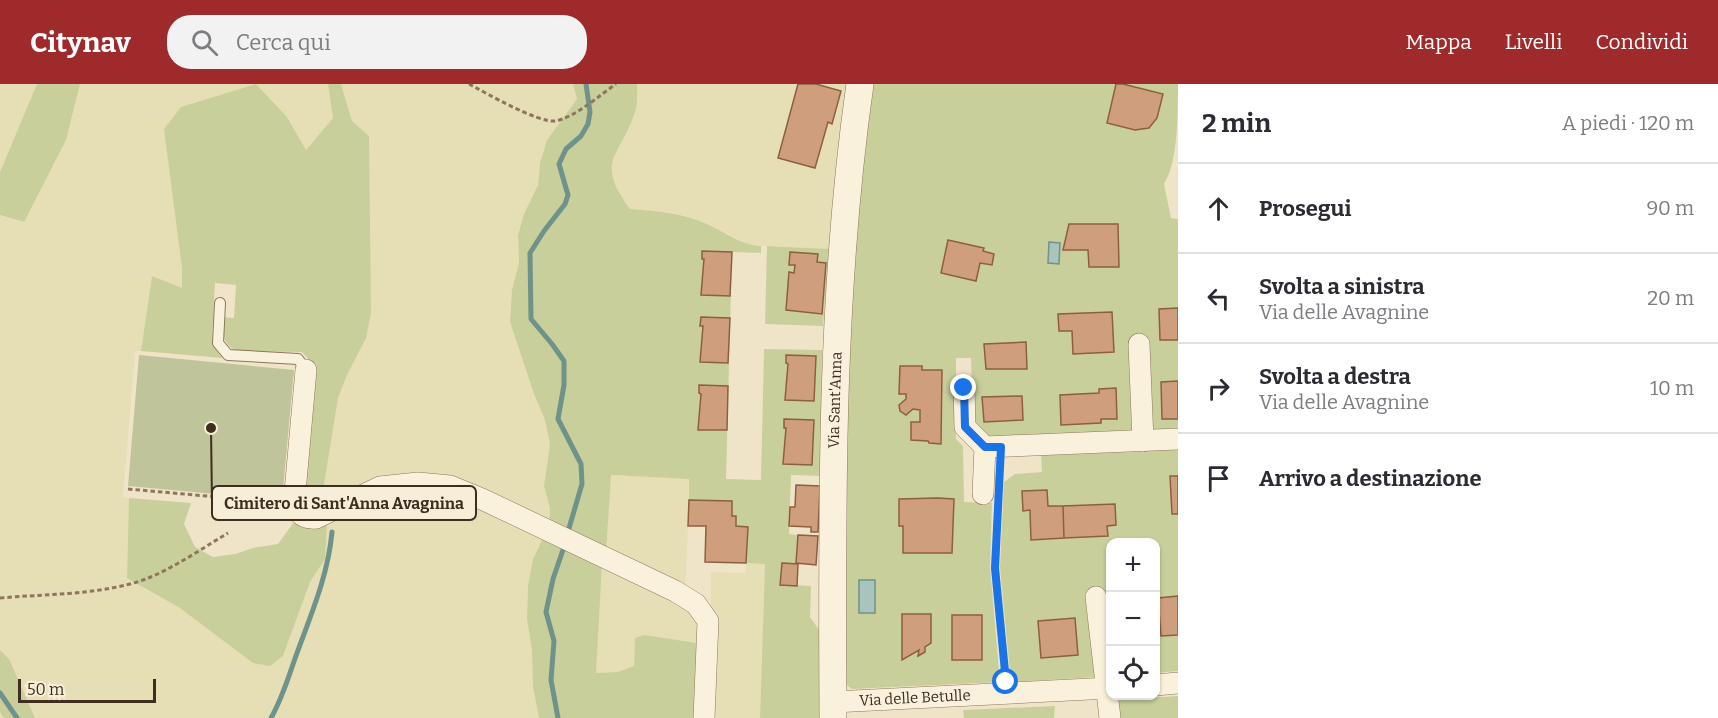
<!DOCTYPE html>
<html lang="it">
<head>
<meta charset="utf-8">
<style>
  body { margin:0; font-family:Bitter,serif; background:#f2f2f3; color:#2b2b33 }
  .controls { position:absolute; right:18px; bottom:18px; display:grid; overflow:hidden; border-radius:12px; box-shadow:0 2px 4px #0004 }
  .controls button { width:54px; height:54px; display:grid; place-items:center; padding:0; border:0; border-bottom:2px solid #e1e1e2; background:#fff; color:#2b2b33; font:30px sans-serif }
  .scale { position:absolute; left:18px; bottom:15px; width:138px; box-sizing:border-box; padding-left:6px; border:3px solid #3d2e20; border-top:0; font-size:16px; line-height:21px; white-space:nowrap; color:#3d2e20; -webkit-text-stroke:4px #f7eed8; paint-order:stroke }
  .stop { position:absolute; width:18px; height:18px; margin:-14px; border:4px solid #1a73e8; border-radius:50%; background:#fff }
  .stop.end { background:#1a73e8; border-color:#fff; box-shadow:0 2px 6px #0008 }
  .list { margin:0; padding:0; list-style:none }
  h2 { display:flex; justify-content:space-between; align-items:center; height:78px; margin:0; padding:0 24px; font-size:26px }
  h2 small { font-size:20px; font-weight:400; color:#7c7c81 }
  .list li { display:grid; grid-template-columns:39px 1fr auto; gap:18px; align-items:center; box-sizing:border-box; height:90px; padding:0 24px; border-top:2px solid #e1e1e2 }
  .list b { display:block; font-size:22px; white-space:nowrap }
  .list p { margin:0; font-size:20px; white-space:nowrap; color:#7c7c81 }
  .list em { font-size:20px; font-style:normal; color:#7c7c81 }
  .icon { flex:none; width:33px; height:33px; fill:none; stroke:currentColor; stroke-width:2; stroke-linecap:round; stroke-linejoin:round }
  .map { position:relative; flex:none; width:1178px; height:634px; overflow:hidden }
  header { display:flex; align-items:center; gap:36px; box-sizing:border-box; height:84px; padding:0 30px; background:#9e2a2b; color:#fff }
  header strong { font-size:28px }
  nav { display:flex; gap:33px; margin-inline-start:auto; font-size:21px }
  .search { width:420px; height:54px; background:#f2f2f3; display:flex; align-items:center; gap:15px; box-sizing:border-box; padding:0 21px; border-radius:24px; color:#7c7c81; font-size:22px }
  main { display:flex }
  aside { flex:1; background:#fff }
  .map>svg:first-child { display:block }
  .farmland { fill:#e6deb5 }
  .green { fill:#c9cf9b }
  .cemetery { fill:#bfc49a }
  .water { fill:#a9c4bc; stroke:#6f938a; stroke-width:1.5 }
  .lines { fill:none; stroke-linecap:round; stroke-linejoin:round }
  .stream { stroke:#6f938a; stroke-width:5 }
  .building { fill:#cf9f7d; stroke:#8d5f41; stroke-width:1.5 }
  .service-casing { stroke:#8d765c; stroke-width:12 }
  .minor-casing { stroke:#8d765c; stroke-width:22 }
  .tertiary-casing { stroke:#8d765c; stroke-width:28 }
  .path { stroke:#8d765c; stroke-width:3; stroke-dasharray:4.5 3; stroke-linecap:butt }
  .service { stroke:#faf1dc; stroke-width:10 }
  .minor { stroke:#faf1dc; stroke-width:21 }
  .tertiary { stroke:#faf1dc; stroke-width:27 }
  .route { stroke:#1a73e8; stroke-width:8 }
  .labels { text-anchor:middle; dominant-baseline:central; stroke-width:4.5; stroke-linejoin:round; paint-order:stroke }
  .street-label { font-size:15px; fill:#3d2e20; stroke:#f7eed8 }
  .leader { fill:none; stroke:#3d2e20; stroke-width:2 }
  .callout-dot { fill:#3d2e20; stroke:#f7eed8; stroke-width:2 }
  .callout { fill:#f7eed8; stroke:#3d2e20; stroke-width:2 }
  .callout-label { font-size:16px; text-anchor:middle; font-weight:bold; fill:#3d2e20 }
</style>
</head>
<body>
<header>
<strong>Citynav</strong>
<div class="search"><svg class="icon" aria-label="search" viewBox="0 0 24 24"><circle cx="10" cy="10" r="6"/><path d="M15 15l6 6"/></svg>Cerca qui</div>
<nav><a>Mappa</a><a>Livelli</a><a>Condividi</a></nav>
</header>
<main>
<div class="map">
<svg width="1178" height="634" viewBox="0 0 1178 634">
  <rect width="100%" height="100%" fill="#f0e4c8"/>
  <path class="farmland" d="M0,0H37L0,88Z
    M80,0H256L225,10L182,184V205L152,192L141,267H135L123,413L129,414L127,494L180,524L283,572L310,498L325,475L327,440L372,413L441,406L544,452L533,475L528,501L527,535L532,566L533,603L539,634H0V131L23,138L66,56Z
    M256,0H328L333,34L306,67L287,33Z
    M341,0H573L575,3L577,15L547,56L540,79L538,101L524,130L518,151L519,179L512,206L510,238L534,310L545,336L550,360L544,402L550,424L549,441L439,393L304,426L302,411L324,401L338,314L347,291L352,37Z
    M637,0H847L839,58L829,165L750,161L710,141L688,133L673,129L630,125L617,108L611,92L612,79L636,26Z
    M610,391L690,395L685,508L606,469Z
    M602,479L696,527L703,560L635,555L634,582L618,588L595,589Z
    M746,479L765,480L760,634H709L711,488L746,489Z"/>
  <path class="green" d="M37,0H80L66,56L24,138L0,131V88Z
    M256,0L287,33L306,66L333,34L328,0H341L352,37L369,52L371,229L366,254L347,291L338,314L324,401L302,411L314,282L302,268L237,267C220,259 224,249 224,233L234,234L236,201L215,199L212,252L214,262L222,274L141,267L152,192L182,204V184L164,45L181,23Z
    M573,0H637C637,9 638,20 635,28C620,74 594,77 630,125C658,127 684,129 709,141C727,149 741,161 761,162V169L732,168L726,395L761,396L764,265L822,266L821,392L791,391L789,450L798,451L796,479H782L780,500L811,502L810,533L820,547L819,634H760L765,480L746,479L747,443L736,442V433L732,432V417L689,416V395L611,391L606,469L549,441L550,424L544,402L550,360L545,336L534,310L510,238L512,206L519,179L518,151L524,130L538,101L540,79L547,56L577,15Z
    M872,0H1178C1178,29 1178,79 1164,100L1171,134L1178,135V346L985,354L973,342L971,274H956V355L963,362L964,418L992,419L990,483L1000,598L852,605L845,600L847,228Z
    M767,162L829,165L823,242L765,240Z
    M1178,365V587L1156,589V458H1110V589L1098,593L1011,598L1000,484L1004,398L1015,390L1042,388L1041,370Z
    M129,414L191,419L184,440L195,463L213,473L235,470L253,464L278,460L294,438C306,447 314,448 327,440L325,475L310,498L283,572L270,582L253,579L180,524L127,494Z
    M544,452L602,479L596,589L618,588L634,582L635,554L644,551L703,560L699,634H539L533,603L532,566L527,535L528,501L533,475Z
    M0,566L9,575L35,634H4L0,628Z
    M1178,612V634H1118L1115,616Z
    M1055,622L1054,634H964L963,626Z"/>
  <path class="cemetery" d="M139,271L294,286L282,416L128,402Z"/>
  <path class="water" d="M1049,158L1060,159L1059,180L1048,179Z
    M859,496H875V529H859Z"/>
  <g class="lines">
    <path class="stream" d="M567,451L582,400L581,380L558,335L564,301V277L552,260L531,235L530,169L544,147L565,120L568,111L559,80L566,65L581,52L588,40L590,28L586,0
      M0,609L17,634
      M271,634C283,613 289,591 297,569C312,528 328,491 332,448
      M558,634L551,596L554,557L546,528L553,495L565,460"/>
  </g>
  <path class="building" d="M798,0H816L841,7L832,40L828,38L815,84L778,74Z
    M1116,0H1123L1163,10L1157,34L1149,44L1135,46L1107,39Z
    M1069,140H1118L1119,183H1089L1088,166H1063Z
    M948,156L984,164L983,167L994,170L992,181L980,179L976,197L941,189Z
    M702,167L732,168L730,212L701,211L704,175H702Z
    M790,168L818,170L817,178L826,179L822,230L786,226L789,188L794,189L795,181H789Z
    M1178,224V256H1160L1159,225Z
    M1112,228L1114,268L1073,270L1072,247H1059L1058,230Z
    M701,233L730,234L728,279L700,278L703,242H700Z
    M1026,258L1027,285H986L984,260Z
    M786,271L816,272L814,317L785,316L788,280L786,279Z
    M900,282H922V286H942L941,360L929,359L928,357L911,356V338H920V326L913,325L906,331L900,327L899,321L906,315V310H899Z
    M1178,297V335H1162L1161,298Z
    M699,301L728,302L727,346H698L701,310L699,309Z
    M1116,304L1117,335H1101V339L1061,341L1060,311L1099,309V305Z
    M1022,312L1023,336L984,338L982,313Z
    M784,335L814,336L812,381L783,380L786,344H784Z
    M1170,392H1178V430H1172Z
    M796,401L820,402L818,448H811V443L789,442L790,423H795Z
    M1047,406L1048,422H1063L1064,454L1031,456L1030,426L1023,427L1022,407Z
    M938,414L954,415L952,469H903V442H899V415Z
    M689,416L732,417V432H736V442L748,443L746,479L705,478L706,442H688Z
    M1115,420L1116,441L1107,442L1108,452L1064,454L1063,422Z
    M798,451L818,452L816,481L796,479Z
    M782,479L798,480L797,502L780,501Z
    M1178,512V551L1161,552L1158,514Z
    M902,530H931V559L925,563V568L918,572L919,566L902,576Z
    M952,531H982V576H952Z
    M1075,534L1078,571L1041,574L1038,537Z"/>
  <g class="lines">
    <defs>
      <path id="service" d="M220,219L218,259L228,271L298,275L306,286"/>
      <g id="minor">
        <path d="M1139,260L1143,357"/>
        <path d="M306,286L294,419C297,430 305,435 316,434L380,403L418,399L450,402L484,416L675,507L696,520L708,537L704,634"/>
        <path d="M964,304L965,343L985,363L1178,355"/>
        <path d="M983,410L985,363"/>
        <path d="M1096,513L1110,634"/>
        <path d="M1156,601L1178,599"/>
        <path id="s1" d="M833,618L1110,604"/>
      </g>
      <g id="tertiary">
        <path id="s2" d="M833,634C832,423 830,210 860,0"/>
      </g>
    </defs>
    <use href="#service" class="service-casing"/>
    <use href="#minor" class="minor-casing"/>
    <use href="#tertiary" class="tertiary-casing"/>
    <path class="path" d="M469,0C486,9 538,39 555,37C574,34 600,11 616,0
      M128,405L274,418
      M998,421L995,484L1005,591
      M0,514C45,510 100,511 143,496C173,485 201,465 228,449"/>
    <use href="#service" class="service"/>
    <use href="#minor" class="minor"/>
    <use href="#tertiary" class="tertiary"/>
  </g>
  <g class="lines">
    <path class="route" d="M964,304L965,343L985,363H1001L995,484L1006,598"/>
  </g>
  <g class="labels">
    <g class="street-label">
      <text stroke="none"><textPath href="#s2" startOffset="318">Via Sant'Anna</textPath></text>
      <text stroke="none"><textPath href="#s1" startOffset="82">Via delle Betulle</textPath></text>
    </g>
  </g>
  <path class="leader" d="M211 344L212 419"/>
  <circle class="callout-dot" cx="211" cy="344" r="6"/>
  <rect class="callout" x="212" y="402" width="264" height="34" rx="6"/>
  <g class="callout-label">
    <text x="344" y="425">Cimitero di Sant'Anna Avagnina</text>
  </g>
</svg>
<div class="controls">
<button>+</button>
<button>−</button>
<button><svg class="icon" aria-label="locate" viewBox="0 0 24 24"><circle cx="12" cy="12" r="6"/><path d="M12 2v4M12 18v4M2 12h4M18 12h4"/></svg></button>
</div>
<div class="scale">50 m</div>
<div class="stop" style="left:1006px;top:598px"></div>
<div class="stop end" style="left:964px;top:304px"></div>
</div>
<aside>
<h2>2 min<small>A piedi · 120 m</small></h2>
<ul class="list">
<li><svg class="icon" aria-label="ahead" viewBox="0 0 24 24"><path d="M12 20V5M6 11l6-6 6 6"/></svg><div><b>Prosegui</b></div><em>90 m</em></li>
<li><svg class="icon" aria-label="left" viewBox="0 0 24 24"><path d="M17 20v-9H6M10 6l-5 5 5 5"/></svg><div><b>Svolta a sinistra</b><p>Via delle Avagnine</p></div><em>20 m</em></li>
<li><svg class="icon" aria-label="right" viewBox="0 0 24 24"><path d="M7 20v-9h11M14 6l5 5-5 5"/></svg><div><b>Svolta a destra</b><p>Via delle Avagnine</p></div><em>10 m</em></li>
<li><svg class="icon" aria-label="arrive" viewBox="0 0 24 24"><path d="M6 21V4h12l-3 4 3 4H6"/></svg><div><b>Arrivo a destinazione</b></div></li>
</ul>
</aside>
</main>
</body>
</html>
